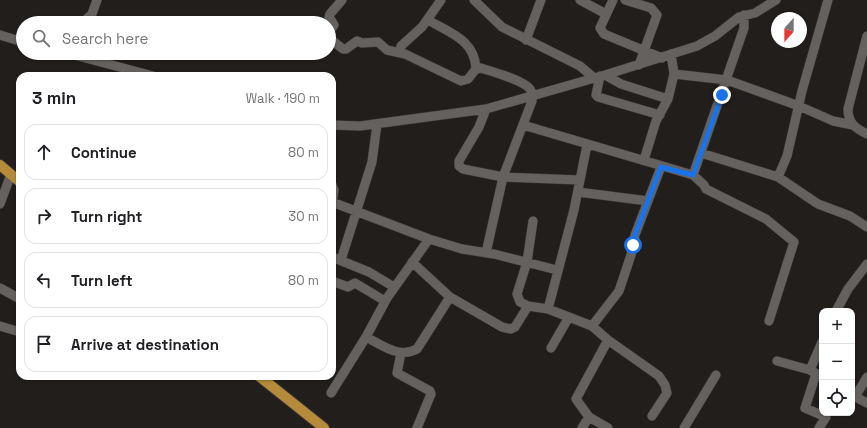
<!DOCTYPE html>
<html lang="en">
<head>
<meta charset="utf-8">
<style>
  body { margin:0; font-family:"Space Grotesk",sans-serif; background:#f2f2f2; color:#202124 }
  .controls { position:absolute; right:12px; bottom:12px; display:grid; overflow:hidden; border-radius:8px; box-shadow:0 1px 3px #0004 }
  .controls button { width:36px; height:36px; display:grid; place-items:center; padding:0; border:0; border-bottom:1px solid #e0e0e0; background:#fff; color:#202124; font:20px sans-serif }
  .compass { position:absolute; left:771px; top:12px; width:36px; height:36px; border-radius:50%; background:#fff; box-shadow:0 1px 3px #0004; rotate:201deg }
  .stop { position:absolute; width:12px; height:12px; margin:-9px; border:3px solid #1a73e8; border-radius:50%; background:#fff }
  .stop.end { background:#1a73e8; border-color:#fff; box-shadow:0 1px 4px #0008 }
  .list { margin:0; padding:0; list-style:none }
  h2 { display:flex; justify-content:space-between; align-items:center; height:52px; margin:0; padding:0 16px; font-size:17px }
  h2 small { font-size:13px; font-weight:400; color:#757577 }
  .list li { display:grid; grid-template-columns:26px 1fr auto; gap:12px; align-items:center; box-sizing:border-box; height:56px; margin:0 8px 8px; padding:0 8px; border:1px solid #e0e0e0; border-radius:12px }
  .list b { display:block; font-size:15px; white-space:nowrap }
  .list em { font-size:13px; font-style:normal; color:#757577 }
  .icon { flex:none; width:22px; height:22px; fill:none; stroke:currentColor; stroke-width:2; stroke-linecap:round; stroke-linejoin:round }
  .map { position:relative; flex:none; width:867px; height:428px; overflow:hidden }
  .search { position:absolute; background:#fff; box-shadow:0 1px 3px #0004; left:16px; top:16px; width:320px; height:44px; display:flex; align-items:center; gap:10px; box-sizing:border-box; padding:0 14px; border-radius:22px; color:#757577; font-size:15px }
  .panel { position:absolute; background:#fff; box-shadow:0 1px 3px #0004; left:16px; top:72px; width:320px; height:308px; border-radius:12px }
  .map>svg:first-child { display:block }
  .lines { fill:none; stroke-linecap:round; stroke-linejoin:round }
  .minor-casing { stroke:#3a3836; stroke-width:10 }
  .major-casing { stroke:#3a3836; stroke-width:12 }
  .minor { stroke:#64615e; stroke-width:9 }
  .major { stroke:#b58b3b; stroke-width:10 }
  .route { stroke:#1a73e8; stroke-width:5 }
</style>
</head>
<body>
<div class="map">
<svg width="867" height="428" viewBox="0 0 867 428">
  <rect width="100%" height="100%" fill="#211e1c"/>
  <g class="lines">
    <defs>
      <path id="minor" d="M474,0L502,27L580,66L593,77
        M580,0L606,14
        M613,0L600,28L604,34L662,58
        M625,0L651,8L657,15L639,65
        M428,20C450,33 475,40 476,69
        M82,23L92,14L97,0
        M329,32L334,25L329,17L330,14L342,0
        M0,35L23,42
        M867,36L848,109C848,123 855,128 867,134
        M329,38L343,49H346L357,41L362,43L378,42L387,50L405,54L461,81L468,79L476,69L481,68C493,72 523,80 530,89C533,93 532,97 532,101L503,177L486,253
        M526,40L541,0
        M400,52L401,46L422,27L441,0
        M67,53L153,76
        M674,74L727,80L799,106L833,121L853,125
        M605,75L621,84L668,99
        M600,76L596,95L598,97L660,115
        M486,109L479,127L459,161V166L463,169L503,177L580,180
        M332,125L360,126L486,109L605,75L697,46L715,36L739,17L755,13L776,0
        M523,125L693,175L704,185L706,189L766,219L794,242L769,321
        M701,153L778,177L818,204L850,216L867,227
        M644,160L656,121L668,99L674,74L671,54
        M693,175L744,28V15
        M778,177L787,156L802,91L828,0
        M332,185L334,190L332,204
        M578,192L648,201
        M332,202L429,239L462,249L494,254L557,270
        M0,204L11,174
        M533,221L527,262L517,294L520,302L528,306L548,309L592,326L608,340L659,376L665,385L667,393L652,416
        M332,257L369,272L394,287
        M341,260L372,162L377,124
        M412,262L450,297L502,327L511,329L515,327L528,306
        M332,281L348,287L355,283L385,301
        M0,288L20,299
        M548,309L574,210L587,145
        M836,311L848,289L867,264
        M0,326L20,332
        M592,326L619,291L631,255L635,235L661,167
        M366,337C382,345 399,359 417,349L450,297
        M551,348L569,317
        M401,353L397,373L430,391L431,394L417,428
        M777,361L810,370L822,377
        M810,370L822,342
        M816,374L805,408L826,417L819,428
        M331,393L366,337L387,298L429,239
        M852,395L867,403
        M855,397L867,377
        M582,428L589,417
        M608,428L589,417L576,399L608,340
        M684,428L716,375"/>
      <path id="major" d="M0,165L20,182
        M259,376L324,428"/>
    </defs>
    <use href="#minor" class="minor-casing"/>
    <use href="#major" class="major-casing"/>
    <use href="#minor" class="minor"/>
    <use href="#major" class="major"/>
  </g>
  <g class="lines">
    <path class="route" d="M633,245L635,235L661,167L693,175L722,95"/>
  </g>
</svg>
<div class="controls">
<button>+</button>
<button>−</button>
<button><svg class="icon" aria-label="locate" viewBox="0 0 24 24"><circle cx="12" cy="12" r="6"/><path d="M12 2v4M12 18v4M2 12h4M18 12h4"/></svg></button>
</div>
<svg class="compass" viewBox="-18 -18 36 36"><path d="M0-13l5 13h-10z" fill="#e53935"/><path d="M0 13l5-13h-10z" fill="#757577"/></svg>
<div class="stop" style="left:633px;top:245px"></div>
<div class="stop end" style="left:722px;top:95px"></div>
<div class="search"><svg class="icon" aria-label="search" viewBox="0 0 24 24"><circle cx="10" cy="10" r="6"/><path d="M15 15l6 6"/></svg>Search here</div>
<section class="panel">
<h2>3 min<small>Walk · 190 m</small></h2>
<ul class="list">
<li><svg class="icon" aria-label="ahead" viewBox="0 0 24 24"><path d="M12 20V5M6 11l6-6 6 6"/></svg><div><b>Continue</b></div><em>80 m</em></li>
<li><svg class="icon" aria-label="right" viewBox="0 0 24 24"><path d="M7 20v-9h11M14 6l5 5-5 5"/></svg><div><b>Turn right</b></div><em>30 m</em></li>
<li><svg class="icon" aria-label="left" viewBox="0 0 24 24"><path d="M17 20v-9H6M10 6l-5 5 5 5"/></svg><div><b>Turn left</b></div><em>80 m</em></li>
<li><svg class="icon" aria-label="arrive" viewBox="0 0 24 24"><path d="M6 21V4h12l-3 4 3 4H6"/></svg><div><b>Arrive at destination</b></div></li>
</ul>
</section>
</div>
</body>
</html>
